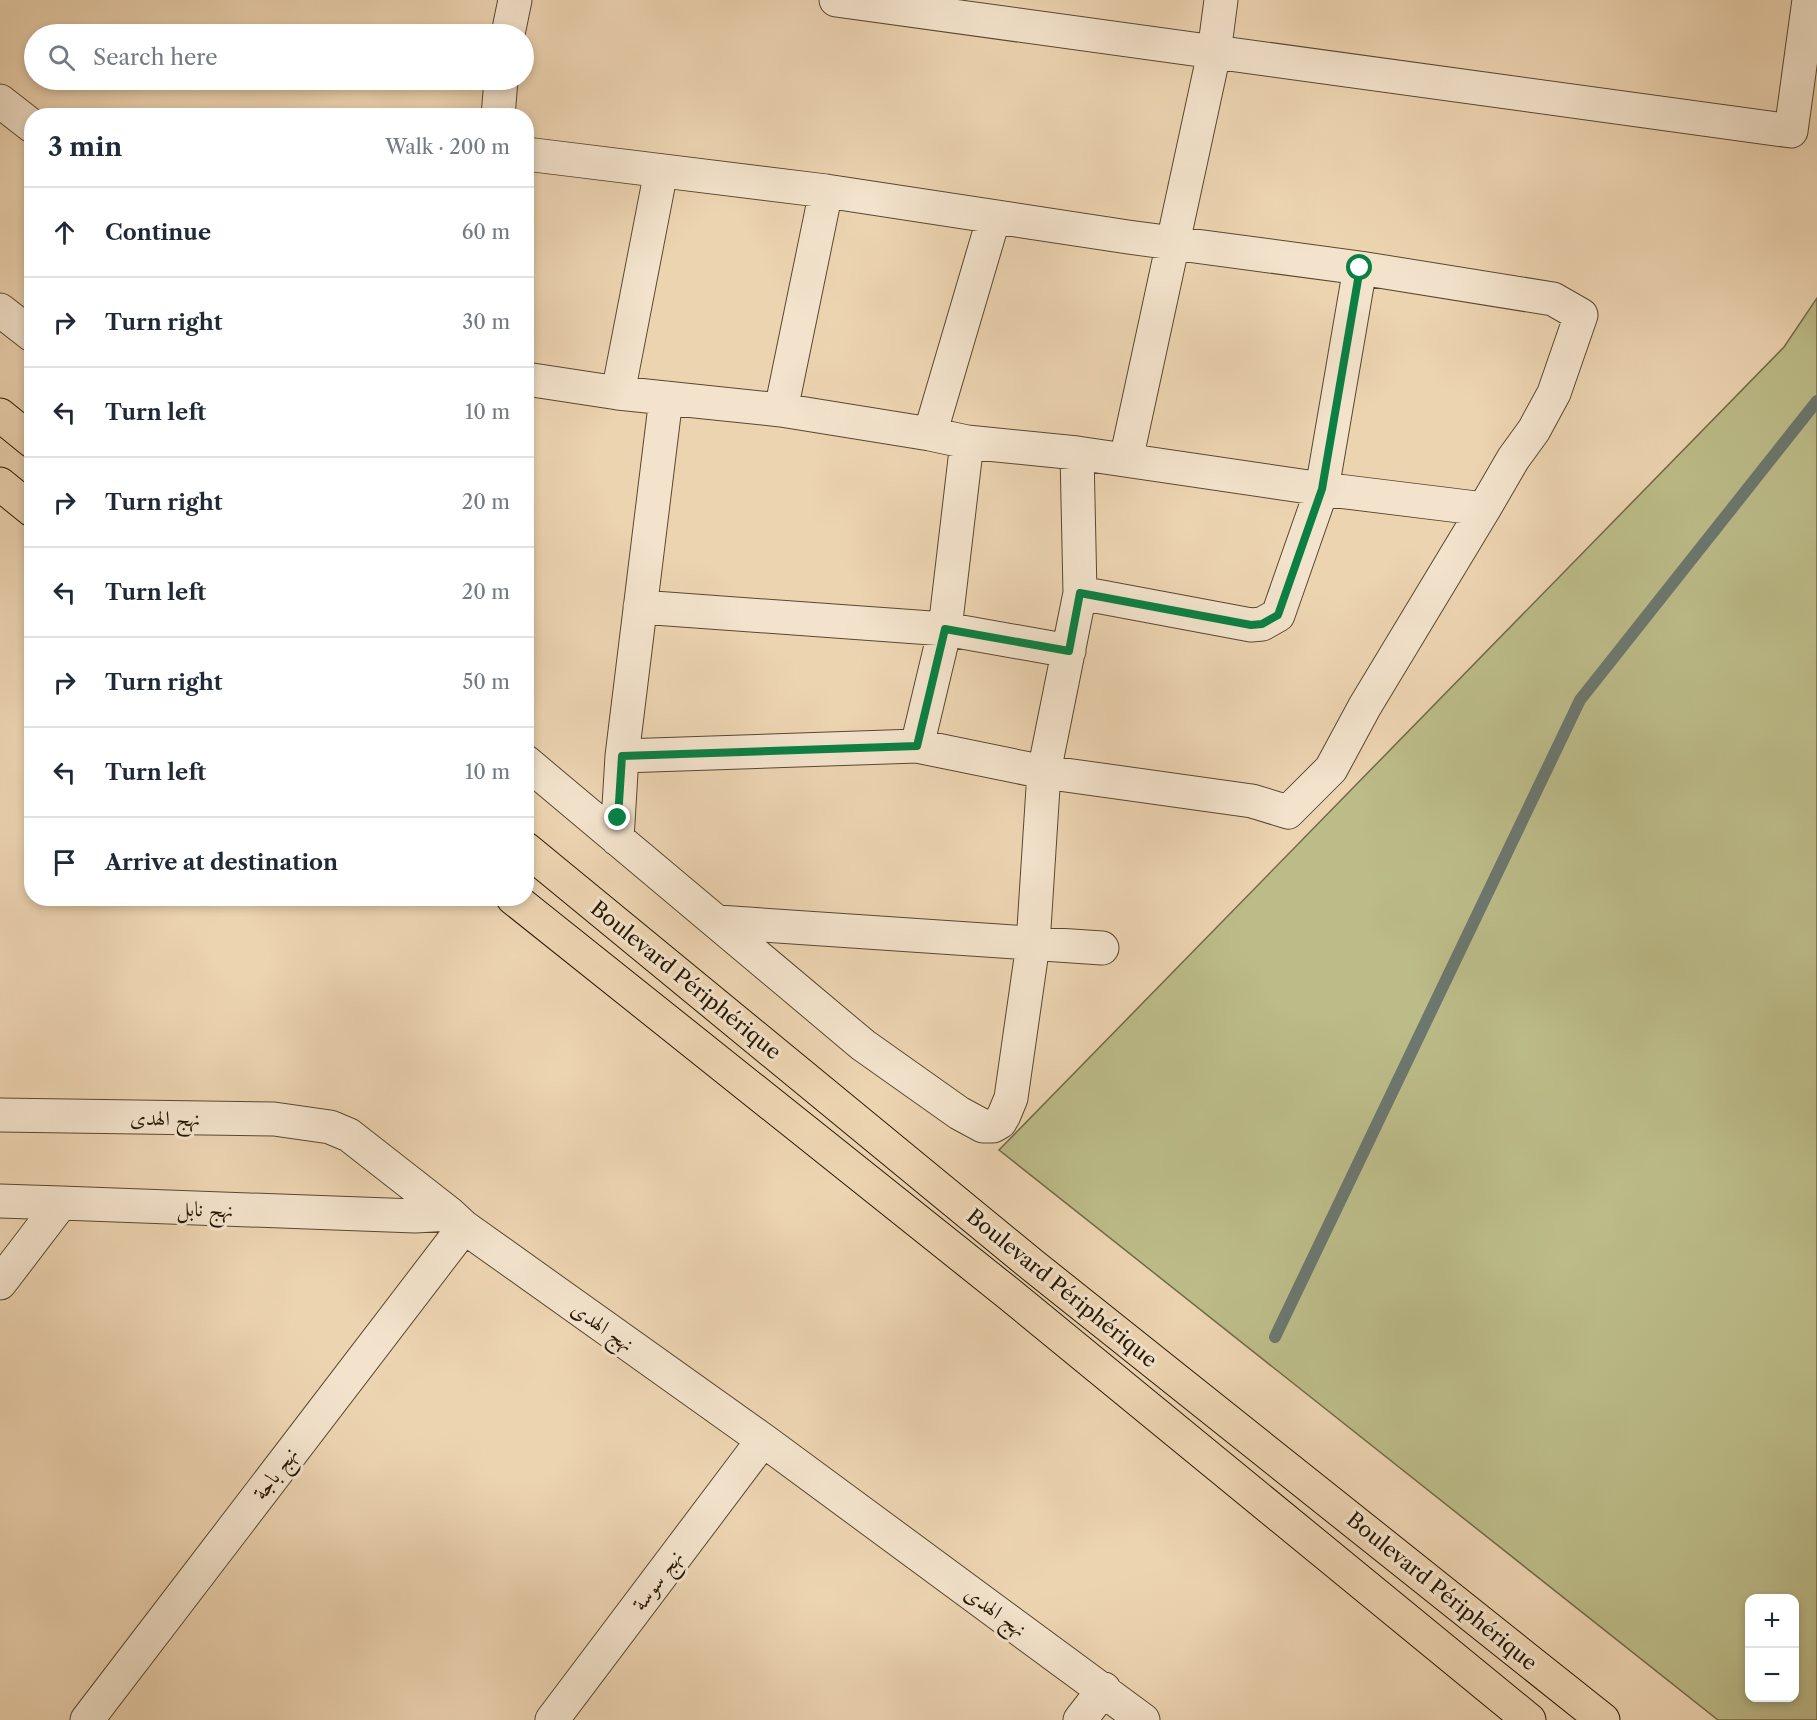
<!DOCTYPE html>
<html lang="en">
<head>
<meta charset="utf-8">
<style>
  body { margin:0; font-family:"Libre Caslon Text",Amiri,serif; background:#f6f6f7; color:#1f2937 }
  .controls { position:absolute; right:18px; bottom:18px; display:grid; overflow:hidden; border-radius:12px; box-shadow:0 3px 9px #0003 }
  .controls button { width:54px; height:54px; display:grid; place-items:center; padding:0; border:0; border-bottom:2px solid #e0e1e3; background:#fff; color:#1f2937; font:30px sans-serif }
  .stop { position:absolute; width:18px; height:18px; margin:-14px; border:4px solid #0b8043; border-radius:50%; background:#fff }
  .stop.end { background:#0b8043; border-color:#fff; box-shadow:0 2px 6px #0008 }
  .list { margin:0; padding:0; list-style:none }
  h2 { display:flex; justify-content:space-between; align-items:center; height:78px; margin:0; padding:0 24px; font-size:26px }
  h2 small { font-size:20px; font-weight:400; color:#747a83 }
  .list li { display:grid; grid-template-columns:39px 1fr auto; gap:18px; align-items:center; box-sizing:border-box; height:90px; padding:0 24px; border-top:2px solid #e0e1e3 }
  .list b { display:block; font-size:22px; white-space:nowrap }
  .list em { font-size:20px; font-style:normal; color:#747a83 }
  .icon { flex:none; width:33px; height:33px; fill:none; stroke:currentColor; stroke-width:2; stroke-linecap:round; stroke-linejoin:round }
  .map { position:relative; flex:none; width:1817px; height:1720px; overflow:hidden }
  .search { position:absolute; background:#fff; box-shadow:0 3px 9px #0003; left:24px; top:24px; width:510px; height:66px; display:flex; align-items:center; gap:15px; box-sizing:border-box; padding:0 21px; border-radius:33px; color:#747a83; font-size:22px }
  .panel { position:absolute; background:#fff; box-shadow:0 3px 9px #0003; left:24px; top:108px; width:510px; height:798px; border-radius:24px }
  .map>svg:first-child { display:block }
  .green { fill:#bcbc89; stroke:#716a47; stroke-width:1.5; fill-rule:evenodd }
  .lines { fill:none; stroke-linecap:round; stroke-linejoin:round }
  .stream { stroke:#6c786f; stroke-width:12 }
  .minor-casing { stroke:#584830; stroke-width:35 }
  .trunk-casing { stroke:#261905; stroke-width:35 }
  .minor { stroke:#f3e3cc; stroke-width:33 }
  .trunk { stroke:#edd4b1; stroke-width:33 }
  .route { stroke:#0b8043; stroke-width:8 }
  .labels { text-anchor:middle; dominant-baseline:central; stroke-width:6; stroke-linejoin:round; paint-order:stroke }
  .street-label { font-size:21px; fill:#261905; stroke:#f3e3cc }
</style>
</head>
<body>
<div class="map">
<svg width="1817" height="1720" viewBox="0 0 1817 1720">
  <rect width="100%" height="100%" fill="#edd4b1"/>
  <filter id="stains"><feTurbulence type="fractalNoise" baseFrequency=".00333" numOctaves="4"/><feColorMatrix values="0 0 0 0 .2 0 0 0 0 .09 0 0 0 0 .02 0 0 0 .5 -.17"/></filter>
  <radialGradient id="worn" r=".72"><stop offset=".6" stop-color="#630" stop-opacity="0"/><stop offset="1" stop-color="#630" stop-opacity=".3"/></radialGradient>
  <path class="green" d="M1817,298V1720H1718L999,1150L1784,347ZM1750,1598H1794V1698H1750Z"/>
  <g class="lines">
    <path class="stream" d="M1275,1337L1580,700L1817,401"/>
    <defs>
      <path id="minor" d="M836,0L1791,131L1809,0
        M508,34L515,0
        M0,101L32,126
        M498,116L501,80
        M526,154L826,191L1128,237L1360,268L1553,299L1581,315L1554,393L1534,430L1513,459L1484,509L1322,489L1077,453L967,442L930,434L781,410L618,393L526,379
        M0,310L32,335
        M618,393L661,171
        M781,410L826,191
        M930,434L994,217
        M1126,460L1214,53L1221,0
        M1080,593L1251,625L1262,624L1278,615L1322,489L1360,268
        M640,607L945,629L1069,651
        M917,746L945,629L967,442
        M622,756L917,746L1044,772L1252,801L1288,812L1331,769L1365,706L1484,509
        M526,762L863,1045L959,1113L983,1126H993L1000,1122L1004,1115L1011,1098L1033,944L1044,772L1080,593L1077,453
        M617,839L622,756L666,398
        M718,922L1102,948
        M0,1115L274,1119L330,1127L349,1135L450,1214L464,1227L763,1440L1143,1720
        M0,1201L61,1203
        M0,1283L61,1203L415,1216L450,1214
        M87,1720L464,1227
        M552,1720L763,1440
        M1080,1720L1104,1689"/>
      <path id="trunk" d="M0,415L32,441
        M0,484L32,510
        M526,849L1031,1264L1603,1720
        M513,898L1008,1293L1529,1720"/>
    </defs>
    <use href="#minor" class="minor-casing"/>
    <use href="#trunk" class="trunk-casing"/>
    <use href="#minor" class="minor"/>
    <use href="#trunk" class="trunk"/>
  </g>
  <g class="lines">
    <path class="route" d="M618,818L622,756L917,746L945,629L1069,651L1080,593L1251,625L1262,624L1278,615L1322,489L1360,268"/>
  </g>
  <g class="labels">
    <g class="street-label">
      <text transform="translate(686 980) rotate(39)">Boulevard Périphérique</text>
      <text transform="translate(165 1118) rotate(1)">نهج الهدى</text>
      <text transform="translate(205 1209) rotate(2)">نهج نابل</text>
      <text transform="translate(1062 1288) rotate(39)">Boulevard Périphérique</text>
      <text transform="translate(603 1326) rotate(35)">نهج الهدى</text>
      <text transform="translate(275 1473) rotate(-53)">نهج باجة</text>
      <text transform="translate(657 1580) rotate(-53)">نهج سوسة</text>
      <text transform="translate(1442 1591) rotate(39)">Boulevard Périphérique</text>
      <text transform="translate(996 1611) rotate(36)">نهج الهدى</text>
    </g>
  </g>
  <rect width="100%" height="100%" filter="url(#stains)"/>
  <rect width="100%" height="100%" fill="url(#worn)"/>
</svg>
<div class="controls">
<button>+</button>
<button>−</button>
</div>
<div class="stop" style="left:1360px;top:268px"></div>
<div class="stop end" style="left:618px;top:818px"></div>
<div class="search"><svg class="icon" aria-label="search" viewBox="0 0 24 24"><circle cx="10" cy="10" r="6"/><path d="M15 15l6 6"/></svg>Search here</div>
<section class="panel">
<h2>3 min<small>Walk · 200 m</small></h2>
<ul class="list">
<li><svg class="icon" aria-label="ahead" viewBox="0 0 24 24"><path d="M12 20V5M6 11l6-6 6 6"/></svg><div><b>Continue</b></div><em>60 m</em></li>
<li><svg class="icon" aria-label="right" viewBox="0 0 24 24"><path d="M7 20v-9h11M14 6l5 5-5 5"/></svg><div><b>Turn right</b></div><em>30 m</em></li>
<li><svg class="icon" aria-label="left" viewBox="0 0 24 24"><path d="M17 20v-9H6M10 6l-5 5 5 5"/></svg><div><b>Turn left</b></div><em>10 m</em></li>
<li><svg class="icon" aria-label="right" viewBox="0 0 24 24"><path d="M7 20v-9h11M14 6l5 5-5 5"/></svg><div><b>Turn right</b></div><em>20 m</em></li>
<li><svg class="icon" aria-label="left" viewBox="0 0 24 24"><path d="M17 20v-9H6M10 6l-5 5 5 5"/></svg><div><b>Turn left</b></div><em>20 m</em></li>
<li><svg class="icon" aria-label="right" viewBox="0 0 24 24"><path d="M7 20v-9h11M14 6l5 5-5 5"/></svg><div><b>Turn right</b></div><em>50 m</em></li>
<li><svg class="icon" aria-label="left" viewBox="0 0 24 24"><path d="M17 20v-9H6M10 6l-5 5 5 5"/></svg><div><b>Turn left</b></div><em>10 m</em></li>
<li><svg class="icon" aria-label="arrive" viewBox="0 0 24 24"><path d="M6 21V4h12l-3 4 3 4H6"/></svg><div><b>Arrive at destination</b></div></li>
</ul>
</section>
</div>
</body>
</html>
